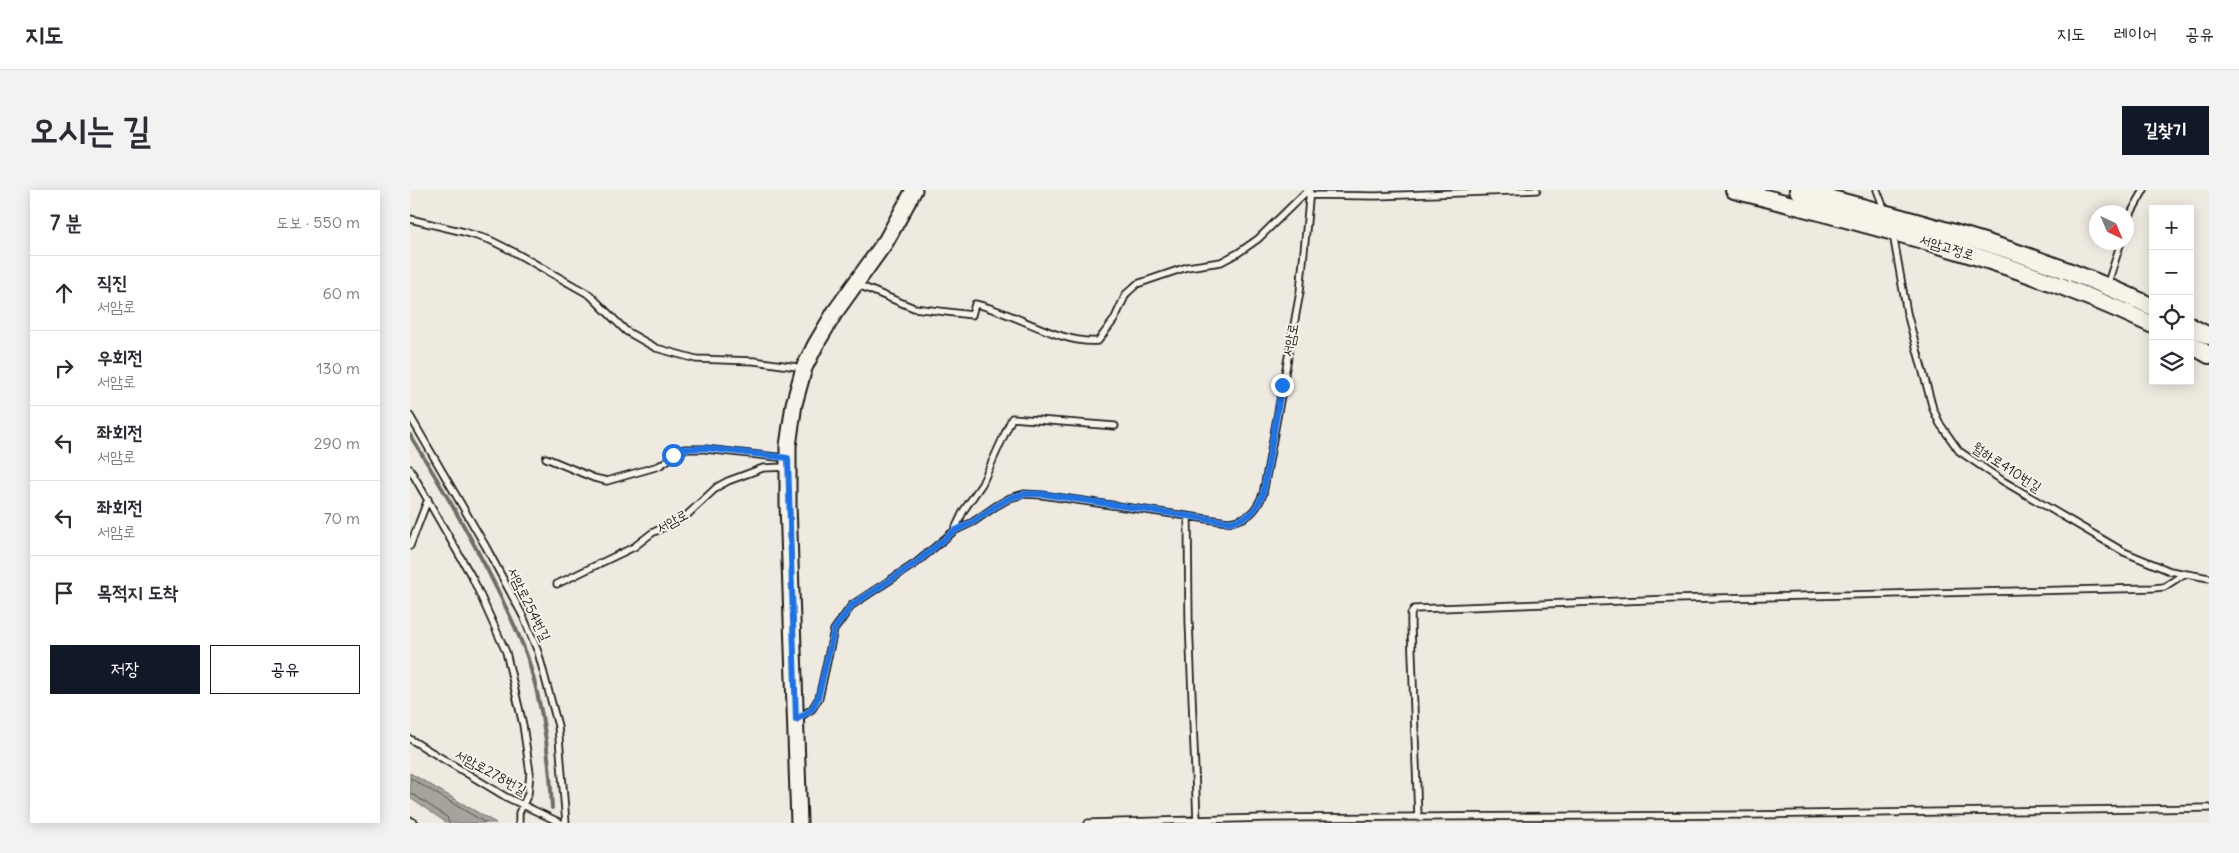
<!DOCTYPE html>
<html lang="ko">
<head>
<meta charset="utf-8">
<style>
  body { margin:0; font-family:Delius,"Poor Story",sans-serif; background:#f2f2f3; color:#2b2b33 }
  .controls { position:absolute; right:15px; top:15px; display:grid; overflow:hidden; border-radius:0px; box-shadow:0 2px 12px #0003 }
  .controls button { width:45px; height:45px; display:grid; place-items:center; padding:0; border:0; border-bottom:1px solid #e1e1e2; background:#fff; color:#2b2b33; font:25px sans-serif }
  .compass { position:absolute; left:1679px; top:15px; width:45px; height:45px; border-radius:50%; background:#fff; box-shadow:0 2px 12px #0003; rotate:136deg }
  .stop { position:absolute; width:15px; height:15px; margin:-11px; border:4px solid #1a73e8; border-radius:50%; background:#fff }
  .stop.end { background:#1a73e8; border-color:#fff; box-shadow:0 1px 5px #0008 }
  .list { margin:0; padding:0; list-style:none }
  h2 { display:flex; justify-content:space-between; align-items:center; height:65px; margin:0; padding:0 20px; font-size:21px }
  h2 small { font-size:16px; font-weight:400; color:#7c7c81 }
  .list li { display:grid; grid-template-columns:32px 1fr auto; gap:15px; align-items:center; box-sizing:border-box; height:75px; padding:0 20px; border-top:1px solid #e1e1e2 }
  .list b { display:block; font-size:19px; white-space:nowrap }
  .list p { margin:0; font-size:16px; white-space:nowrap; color:#7c7c81 }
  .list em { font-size:16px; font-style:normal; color:#7c7c81 }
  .actions { display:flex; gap:10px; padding:15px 20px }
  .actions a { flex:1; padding:11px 0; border:1px solid #111827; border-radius:0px; text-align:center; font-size:18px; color:#111827 }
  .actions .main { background:#111827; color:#fff }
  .icon { flex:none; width:28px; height:28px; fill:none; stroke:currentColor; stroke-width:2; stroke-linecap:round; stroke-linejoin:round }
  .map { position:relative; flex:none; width:1799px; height:633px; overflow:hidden; border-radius:0px }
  header { display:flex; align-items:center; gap:30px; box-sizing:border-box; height:70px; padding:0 25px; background:#fff; border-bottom:1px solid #e1e1e2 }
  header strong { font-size:24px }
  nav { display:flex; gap:28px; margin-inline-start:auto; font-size:18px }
  .intro { display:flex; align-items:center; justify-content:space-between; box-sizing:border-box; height:120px; padding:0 30px }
  h1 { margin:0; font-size:35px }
  .button { padding:12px 22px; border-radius:0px; background:#111827; color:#fff; font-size:18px; font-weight:700 }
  main { display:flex; gap:30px; padding:0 30px }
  aside { flex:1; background:#fff; border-radius:0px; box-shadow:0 2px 12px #0003 }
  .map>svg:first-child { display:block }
  .water { fill:#a6a39d; stroke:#6f6d69 }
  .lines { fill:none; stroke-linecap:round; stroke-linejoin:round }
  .shore { stroke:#535250; stroke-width:1 }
  .stream { stroke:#6f6d69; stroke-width:4 }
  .service-casing { stroke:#1c1c1c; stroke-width:9 }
  .tertiary-casing { stroke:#1c1c1c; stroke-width:19 }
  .secondary-casing { stroke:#1c1c1c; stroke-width:20 }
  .service { stroke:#f7f3e8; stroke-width:5.5 }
  .tertiary { stroke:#f7f3e8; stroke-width:15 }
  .secondary { stroke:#f7f3e8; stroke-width:16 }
  .route { stroke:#1a73e8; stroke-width:6 }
  .labels { text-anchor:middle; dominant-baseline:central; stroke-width:4; stroke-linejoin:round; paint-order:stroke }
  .street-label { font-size:14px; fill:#1c1c1c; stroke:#f7f3e8 }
</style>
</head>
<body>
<header>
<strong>지도</strong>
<nav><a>지도</a><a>레이어</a><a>공유</a></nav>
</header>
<div class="intro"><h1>오시는 길</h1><a class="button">길찾기</a></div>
<main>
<aside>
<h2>7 분<small>도보 · 550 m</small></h2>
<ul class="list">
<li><svg class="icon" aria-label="ahead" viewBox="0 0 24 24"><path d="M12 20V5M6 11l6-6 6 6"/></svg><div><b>직진</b><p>서암로</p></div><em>60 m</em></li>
<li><svg class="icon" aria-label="right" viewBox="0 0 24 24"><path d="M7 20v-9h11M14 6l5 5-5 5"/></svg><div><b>우회전</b><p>서암로</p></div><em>130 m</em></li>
<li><svg class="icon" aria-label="left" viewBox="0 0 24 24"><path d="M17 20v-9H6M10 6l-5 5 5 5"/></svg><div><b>좌회전</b><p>서암로</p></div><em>290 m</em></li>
<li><svg class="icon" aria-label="left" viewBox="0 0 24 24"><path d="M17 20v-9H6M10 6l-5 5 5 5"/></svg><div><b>좌회전</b><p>서암로</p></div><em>70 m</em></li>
<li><svg class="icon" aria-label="arrive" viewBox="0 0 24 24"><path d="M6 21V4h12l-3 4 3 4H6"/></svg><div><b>목적지 도착</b></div></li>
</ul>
<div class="actions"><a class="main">저장</a><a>공유</a></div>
</aside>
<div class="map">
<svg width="1799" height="633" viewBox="0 0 1799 633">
  <rect width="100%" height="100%" fill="#eeeae0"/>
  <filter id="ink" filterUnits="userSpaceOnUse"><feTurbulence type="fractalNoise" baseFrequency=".02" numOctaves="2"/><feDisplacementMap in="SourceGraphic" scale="10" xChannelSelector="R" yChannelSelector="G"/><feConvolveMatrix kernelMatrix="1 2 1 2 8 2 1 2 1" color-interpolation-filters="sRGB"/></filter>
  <g filter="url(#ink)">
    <path class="water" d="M0,583L86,633H37L0,608Z"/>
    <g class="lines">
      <path class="shore" d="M0,588L76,633
        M0,604L4,605L37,627L39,633"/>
      <path class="stream" d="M0,245C31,295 61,346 87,399C98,422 110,445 118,469C133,517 140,567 142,618"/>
      <defs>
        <path id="service" d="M1467,0L1475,21
          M900,5L966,6L1127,0
          M0,29L54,42L80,50L104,62L180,105L216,141L246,158L286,169L344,171L394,178
          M1716,37L1721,23L1734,0
          M1483,44L1497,123L1523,219L1530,234L1549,261L1593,291L1714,362L1760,381L1799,388
          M446,94L504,118L562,125L565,114C602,121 651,155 688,151L704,130L716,104L727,94L777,77L811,72L828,63L848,49L898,0
          M1697,96L1711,52
          M0,226L76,357L113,426L128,462L148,536L156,633
          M136,268L184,288L197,291L249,276L274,259H295L376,268
          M0,279L63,389L96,462L113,535L120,583L118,604L109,623V633
          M778,327L779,431L787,631
          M544,341L554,320L572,294L602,228L705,236
          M0,356L18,309
          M147,394L224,357L242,343L276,326L307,297L318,291L353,278L376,277
          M387,529L402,519L409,508L424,440L442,415L506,373L544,341L563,332L586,316L600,308L614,304L632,305L818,332C837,330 846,322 853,304L890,102L900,0
          M0,549L96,607L151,633
          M1008,627L1001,437V424L1004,419L1262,409L1743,398L1754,397L1774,384
          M0,630L5,633
          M678,633L855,628L1337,625L1799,618"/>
        <path id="tertiary" d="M389,633L378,314V256L384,214L394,178L406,154L425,122L476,51L504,0"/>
        <path id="secondary" d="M1324,0C1468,37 1608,71 1743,135
          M1388,0C1509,32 1630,63 1743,117
          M1780,136L1799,146
          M1780,154L1799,165"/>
      </defs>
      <use href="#service" class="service-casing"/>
      <use href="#tertiary" class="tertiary-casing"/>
      <use href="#secondary" class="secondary-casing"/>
      <use href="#service" class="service"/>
      <use href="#tertiary" class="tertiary"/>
      <use href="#secondary" class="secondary"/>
    </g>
  </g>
  <g class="lines" filter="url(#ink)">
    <path class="route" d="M263,265L274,259L295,258L378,268L386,530L402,519L408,508L424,440L442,415L506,373L544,341L563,332L586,316L600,308L614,304H632L818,332C837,330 846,322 853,304L872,195"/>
  </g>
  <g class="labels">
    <g class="street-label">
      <text transform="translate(1537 57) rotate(17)">서암고정로</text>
      <text transform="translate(880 150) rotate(-79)">서암로</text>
      <text transform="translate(1597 277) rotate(33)">월하로410번길</text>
      <text transform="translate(262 331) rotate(-29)">서암로</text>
      <text transform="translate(119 414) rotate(64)">서암로254번길</text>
      <text transform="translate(81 582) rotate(29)">서암로278번길</text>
    </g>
  </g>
</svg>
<div class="controls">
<button>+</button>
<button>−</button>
<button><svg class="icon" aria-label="locate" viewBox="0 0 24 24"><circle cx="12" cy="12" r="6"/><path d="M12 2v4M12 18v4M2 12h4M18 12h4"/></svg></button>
<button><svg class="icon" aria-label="layers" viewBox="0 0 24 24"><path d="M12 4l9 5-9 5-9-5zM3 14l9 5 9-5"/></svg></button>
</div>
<svg class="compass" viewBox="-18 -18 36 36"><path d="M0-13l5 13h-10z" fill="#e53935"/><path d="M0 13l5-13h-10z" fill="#7c7c81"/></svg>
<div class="stop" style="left:263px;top:265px"></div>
<div class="stop end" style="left:872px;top:195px"></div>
</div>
</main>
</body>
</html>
